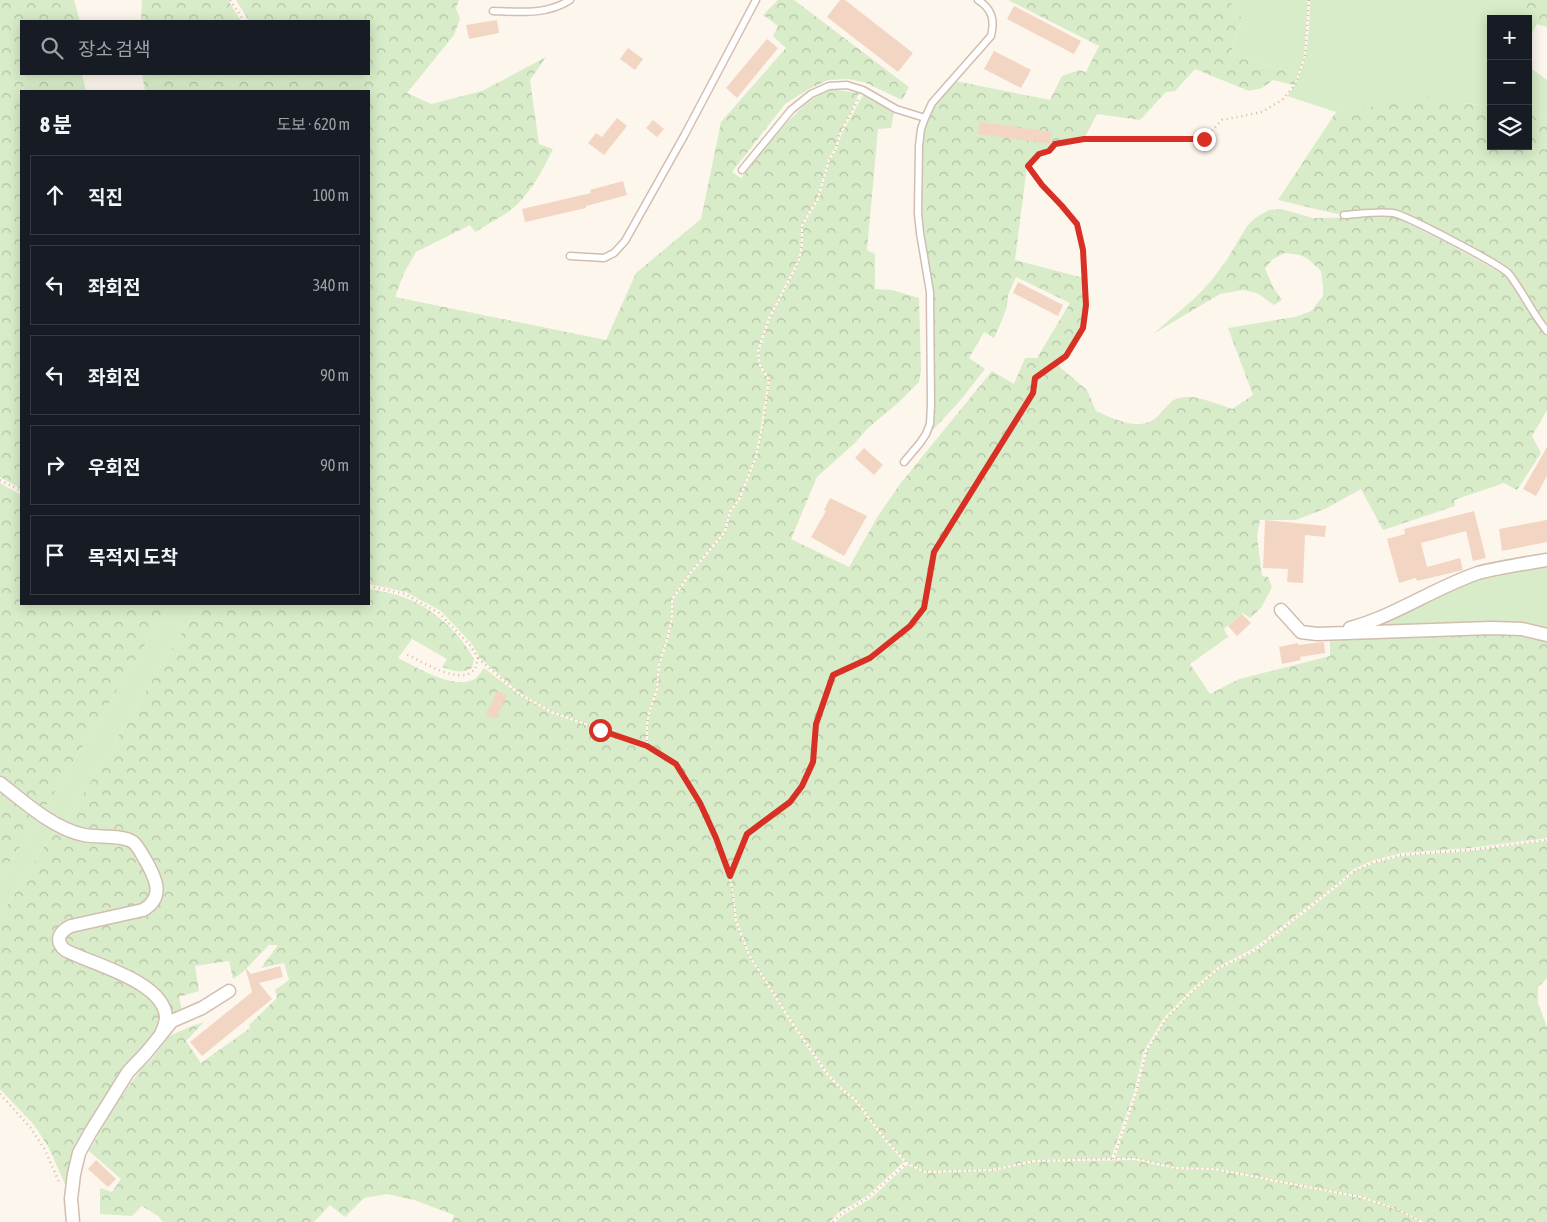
<!DOCTYPE html>
<html lang="ko">
<head>
<meta charset="utf-8">
<style>
  body { margin:0; font-family:"Asap Condensed","Noto Sans KR",sans-serif; background:#242831; color:#f1f3f6 }
  .controls { position:absolute; right:15px; top:15px; display:grid; overflow:hidden; border-radius:0px; box-shadow:0 2px 12px #0003 }
  .controls button { width:45px; height:45px; display:grid; place-items:center; padding:0; border:0; border-bottom:1px solid #363941; background:#171b24; color:#f1f3f6; font:25px sans-serif }
  .stop { position:absolute; width:15px; height:15px; margin:-11px; border:4px solid #d93025; border-radius:50%; background:#fff }
  .stop.end { background:#d93025; border-color:#fff; box-shadow:0 1px 5px #0008 }
  .list { margin:0; padding:0; list-style:none }
  h2 { display:flex; justify-content:space-between; align-items:center; height:65px; margin:0; padding:0 20px; font-size:21px }
  h2 small { font-size:16px; font-weight:400; color:#9ea1a6 }
  .list li { display:grid; grid-template-columns:32px 1fr auto; gap:15px; align-items:center; box-sizing:border-box; height:80px; margin:0 10px 10px; padding:0 10px; border:1px solid #363941; border-radius:0px }
  .list b { display:block; font-size:19px; white-space:nowrap }
  .list em { font-size:16px; font-style:normal; color:#9ea1a6 }
  .icon { flex:none; width:28px; height:28px; fill:none; stroke:currentColor; stroke-width:2; stroke-linecap:round; stroke-linejoin:round }
  .map { position:relative; flex:none; width:1547px; height:1222px; overflow:hidden }
  .search { position:absolute; background:#171b24; box-shadow:0 2px 12px #0003; left:20px; top:20px; width:350px; height:55px; display:flex; align-items:center; gap:12px; box-sizing:border-box; padding:0 18px; border-radius:0px; color:#9ea1a6; font-size:19px }
  .panel { position:absolute; background:#171b24; box-shadow:0 2px 12px #0003; left:20px; top:90px; width:350px; height:515px; border-radius:0px }
  .map>svg:first-child { display:block }
  .green { fill:#d8ecc9 }
  .forest { fill:url(#forest-crowns) }
  .building { fill:#f3d5c3 }
  .lines { fill:none; stroke-linecap:round; stroke-linejoin:round }
  .service-casing { stroke:#d1beb0; stroke-width:9 }
  .minor-casing { stroke:#d1beb0; stroke-width:15 }
  .path { stroke:#d9b8a5; stroke-width:2.5; stroke-dasharray:1 4; stroke-linecap:butt }
  .service { stroke:#fff; stroke-width:6 }
  .minor { stroke:#fff; stroke-width:12 }
  .route { stroke:#d93025; stroke-width:6 }
</style>
</head>
<body>
<div class="map">
<svg width="1547" height="1222" viewBox="0 0 1547 1222">
  <defs>
    <pattern id="forest-crowns" width="20" height="18" patternUnits="userSpaceOnUse" patternTransform="scale(1.25)"><rect width="20" height="18" fill="#d8ecc9"/><path d="M2 6a3 3 0 1 1 6 0M12 15a3 3 0 1 1 6 0" fill="none" stroke="#b4c2a5"/></pattern>
  </defs>
  <rect width="100%" height="100%" fill="#fdf6ec"/>
  <path class="green" d="M1231,0H1308L1304,56L1298,74L1230,55L1242,19L1232,6Z
    M1310,0H1514L1537,24L1528,40V19H1491V107L1467,103L1336,112L1287,96C1309,70 1309,32 1310,0Z
    M1528,66L1547,80V119L1528,115Z
    M1547,563V631H1345L1467,581Z
    M170,604H199L65,824L43,811Z
    M39,818L56,828L0,917V877Z"/>
  <path class="forest" d="M0,0H74L80,21H21V74H82L86,91H21V489L0,477Z
    M142,0H228L241,21H141Z
    M236,0H459L456,8L460,19L454,35L407,93L431,104L482,91L546,57L530,80L539,144L553,149C542,171 529,197 508,212C498,219 486,225 475,232L470,225L416,252L404,273L395,297L606,340L636,273L701,219L721,122L786,48L773,36L778,26L763,15L778,0H794L909,87L902,100L866,83L849,79L828,80L809,89L785,104L732,172L741,178C759,157 804,93 832,90C841,90 851,92 859,93L851,112L839,134L835,148L828,159L817,198L801,225V243L798,260L768,318L757,351L759,366L768,380L761,426L755,457L738,499L729,511L724,531L691,571L671,599V616L669,627L665,643L658,664L656,689L648,713L646,725V745L552,711L520,693L480,658L472,644L441,611L406,592L369,584V91H145L142,74H369V21H249Z
    M1008,0H1231L1232,6L1242,19L1230,55L1298,74L1294,85L1273,80L1262,88L1249,91L1195,69L1175,91L1166,92L1140,120L1097,114L1084,139L1055,143L1048,150L1039,153L1027,166L1015,260L1084,278L1085,305L1082,327L1065,356L1034,377L1030,395L933,552L923,608L909,625L870,658L832,674L815,724L812,762L801,785L789,802L746,834L730,873L717,838L700,803L677,763L648,746V725L650,713L658,690L660,664L667,644L671,627L673,616V600L692,573L726,532L731,512L740,500L757,457L763,426L770,380L761,365L759,352L770,319L800,261L803,243V226L819,199L830,160L837,149L841,135L863,95L894,112L891,128L878,129L867,250L875,254V289L892,290L919,298L921,370L919,382L899,402L867,429L855,443L817,477L791,539L849,567L878,516L900,484L992,371L1014,384L1025,358H1037L1070,303L1016,277L1008,295L1007,307L1002,320L994,338L984,332L969,358L985,369L959,402L928,435L932,292L920,213L921,146L923,130L934,104L955,81L1050,100L1062,76L1079,70L1086,72L1099,46Z
    M1514,0H1547V27L1537,24Z
    M1421,96L1491,107V146H1528V115L1547,119V327L1539,317L1510,271L1452,236L1393,210H1368L1337,214L1278,200L1336,112L1362,109Z
    M1281,209L1313,218L1395,217L1451,245L1506,276L1535,322L1547,336V410L1532,436L1541,453L1517,490L1504,483L1454,500L1455,506L1383,530L1361,489L1327,508L1296,520H1260L1257,536L1262,576L1268,577L1272,587L1261,608L1250,618L1243,613L1224,629L1228,637L1190,664L1210,694L1239,679L1330,656V640L1426,633H1525L1547,639V838L1470,848L1402,853L1374,860L1354,869L1338,883L1254,948L1218,967L1192,989L1164,1018L1144,1051L1134,1093L1111,1158L1034,1160L992,1169L925,1171L907,1162L886,1139L856,1099L842,1088L829,1074L792,1021L750,955L737,920L731,876L748,835L791,803L803,786L814,763L817,725L834,676L871,659L911,626L925,608L935,553L1033,394L1036,378L1056,364L1087,390L1096,411C1114,419 1141,433 1158,416C1164,410 1170,400 1179,398C1196,394 1216,404 1232,409L1253,395L1228,328L1295,317L1311,311L1323,296V287L1321,271L1308,259L1300,255L1285,253L1273,259L1265,268L1273,287L1282,300L1274,305L1257,293L1243,290L1220,294L1153,334L1195,298L1211,281L1226,261L1247,226L1255,218L1269,210Z
    M0,483L21,495V604H170L43,811L0,778Z
    M369,589C380,591 392,593 403,597C432,607 460,633 474,659L472,668C461,674 454,671 442,667L447,659L412,639L398,658C416,667 457,692 476,678C479,675 481,672 484,668L519,695L551,713L647,747L675,765L698,804L723,857L732,891L735,921L748,955L790,1022L827,1076L841,1090L854,1100L884,1140L904,1162L867,1196L838,1213L830,1222H452L454,1215L414,1200L387,1194L364,1198L345,1217L330,1205L314,1222H163L158,1216L142,1206L132,1216L100,1214V1188L112,1192L121,1179L89,1151L114,1107L141,1069L152,1059L169,1036L192,1026L204,1022L186,1041L201,1063L250,1028L249,1025L277,998L275,990L289,980L284,963L261,968L278,945H269L243,972L233,979L229,961L195,966L199,991L179,997L182,1010L170,1016L165,1003L73,950L63,938L64,935L155,905L140,844L84,831L65,824L199,604H369Z
    M0,788L39,818L0,877Z
    M56,828L124,843L134,849L153,887L146,904L55,936L107,973L151,997L162,1016L157,1033L124,1069L68,1191L49,1148L34,1125L0,1089V917Z
    M1547,841V978L1538,987V1003L1547,1027V1222H1424L1398,1209L1361,1196L1214,1168L1175,1167L1136,1158H1115L1137,1093L1147,1052L1166,1019L1194,991L1219,969L1256,951L1340,885L1355,871L1375,863L1402,856L1471,851Z
    M1135,1160L1175,1169L1214,1170L1360,1198L1398,1210L1420,1222H836L842,1216L870,1199L907,1165L925,1173L993,1171L1034,1162Z"/>
  <path class="building" d="M840,0H845L913,53L898,72L827,17Z
    M1014,6L1081,41L1074,54L1007,19Z
    M497,20L499,33L469,39L466,25Z
    M767,39L778,48L737,98L726,88Z
    M628,48L643,59L635,70L620,59Z
    M994,51L1031,70L1021,88L984,69Z
    M617,118L627,126L604,155L588,143L596,133L602,137Z
    M653,120L664,129L657,137L646,128Z
    M979,122L1052,132L1050,144L978,134Z
    M623,181L627,195L586,206V208L525,222L522,209L591,193L590,190Z
    M1018,282L1063,305L1058,316L1013,293Z
    M1547,447V476L1536,496L1523,489Z
    M864,448L883,465L874,475L855,458Z
    M830,498L867,516L844,556L811,537L826,511L824,510Z
    M1474,511L1486,558L1473,561L1466,531L1421,543L1427,567L1460,558L1463,570L1417,581L1416,578L1399,583L1387,539L1405,534L1404,529Z
    M1265,520L1326,526L1325,537L1305,535L1303,583L1287,582L1288,569L1263,568Z
    M1547,520V542L1502,551L1499,529Z
    M1242,614L1251,623L1237,636L1228,626Z
    M1324,642L1325,653L1300,657L1301,660L1282,664L1279,647L1298,643V645Z
    M497,691L507,695L496,719L486,715Z
    M280,966L283,977L259,983L272,999L202,1056L190,1042L252,992L245,967L251,974Z
    M96,1160L116,1179L108,1187L88,1169Z"/>
  <g class="lines">
    <defs>
      <path id="service" d="M493,11C519,12 547,15 570,0
        M742,170L791,110L811,94L829,86L847,85L863,90L896,109L925,118
        M1344,215C1359,214 1378,211 1393,213C1406,215 1501,265 1509,274C1523,292 1532,313 1547,331
        M570,256L604,258L614,253L625,241L684,136L756,0
        M904,462L920,443L926,434L930,424L931,404L930,292L920,233L918,213L919,146L921,129L925,118L932,103L991,36C995,20 992,9 978,0"/>
      <path id="minor" d="M1281,610L1301,632L1317,634L1491,628L1522,629L1547,635
        M1350,628C1395,616 1434,588 1478,573C1500,567 1524,564 1547,560
        M0,783C24,802 54,829 84,835C98,838 121,834 133,842C139,847 142,855 146,861C156,879 165,897 143,910L71,926C60,931 54,940 65,950C91,964 164,981 166,1017C166,1024 163,1030 160,1036
        M73,1222L71,1199L74,1174L79,1153L90,1133L128,1072L146,1053L172,1021L202,1008L229,991"/>
    </defs>
    <use href="#service" class="service-casing"/>
    <use href="#minor" class="minor-casing"/>
    <path class="path" d="M230,0L244,21
      M1309,0L1305,56L1295,85L1282,100L1262,112L1222,120L1204,139H1084L1055,144L1049,151L1039,154L1028,166L1042,185L1062,206L1077,224L1083,250L1086,305L1083,327L1066,356L1035,377L1033,393L934,552L924,608L910,626L870,658L833,675L816,724L813,762L802,786L790,802L747,834L730,876L736,921L749,955L791,1021L828,1075L841,1089L855,1099L885,1139L907,1163L925,1172L992,1170L1034,1161L1136,1158L1175,1168L1214,1169L1361,1197L1398,1210L1422,1222
      M0,480L21,491
      M369,586L405,594L439,613L470,645L478,658L475,670C472,671 468,675 465,675C448,678 421,661 406,654
      M478,658L519,694L552,712L647,746L676,764L699,803L724,856L730,875
      M647,746V725L649,713L657,690L659,664L666,643L670,627L672,616V599L691,572L725,532L730,511L739,499L756,457L763,426L769,380L760,365L758,351L769,319L799,261L802,243V225L818,198L829,160L836,149L839,135L859,98
      M0,1094L30,1127L45,1150L60,1184
      M1113,1159L1136,1093L1146,1052L1166,1019L1194,990L1219,968L1255,950L1355,871L1374,862L1402,855L1470,850L1547,840
      M833,1222L840,1215L867,1198L907,1163"/>
    <use href="#service" class="service"/>
    <use href="#minor" class="minor"/>
  </g>
  <g class="lines">
    <path class="route" d="M600,730L647,746L676,764L700,803L716,838L730,876L747,834L790,802L802,786L813,762L816,724L833,675L870,658L910,626L924,608L934,552L1033,393L1035,378L1066,356L1083,328L1086,305L1083,250L1077,224L1062,206L1042,185L1028,166L1039,154L1049,151L1055,144L1084,139H1204"/>
  </g>
</svg>
<div class="controls">
<button>+</button>
<button>−</button>
<button><svg class="icon" aria-label="layers" viewBox="0 0 24 24"><path d="M12 4l9 5-9 5-9-5zM3 14l9 5 9-5"/></svg></button>
</div>
<div class="stop" style="left:600px;top:730px"></div>
<div class="stop end" style="left:1204px;top:139px"></div>
<div class="search"><svg class="icon" aria-label="search" viewBox="0 0 24 24"><circle cx="10" cy="10" r="6"/><path d="M15 15l6 6"/></svg>장소 검색</div>
<section class="panel">
<h2>8 분<small>도보 · 620 m</small></h2>
<ul class="list">
<li><svg class="icon" aria-label="ahead" viewBox="0 0 24 24"><path d="M12 20V5M6 11l6-6 6 6"/></svg><div><b>직진</b></div><em>100 m</em></li>
<li><svg class="icon" aria-label="left" viewBox="0 0 24 24"><path d="M17 20v-9H6M10 6l-5 5 5 5"/></svg><div><b>좌회전</b></div><em>340 m</em></li>
<li><svg class="icon" aria-label="left" viewBox="0 0 24 24"><path d="M17 20v-9H6M10 6l-5 5 5 5"/></svg><div><b>좌회전</b></div><em>90 m</em></li>
<li><svg class="icon" aria-label="right" viewBox="0 0 24 24"><path d="M7 20v-9h11M14 6l5 5-5 5"/></svg><div><b>우회전</b></div><em>90 m</em></li>
<li><svg class="icon" aria-label="arrive" viewBox="0 0 24 24"><path d="M6 21V4h12l-3 4 3 4H6"/></svg><div><b>목적지 도착</b></div></li>
</ul>
</section>
</div>
</body>
</html>
